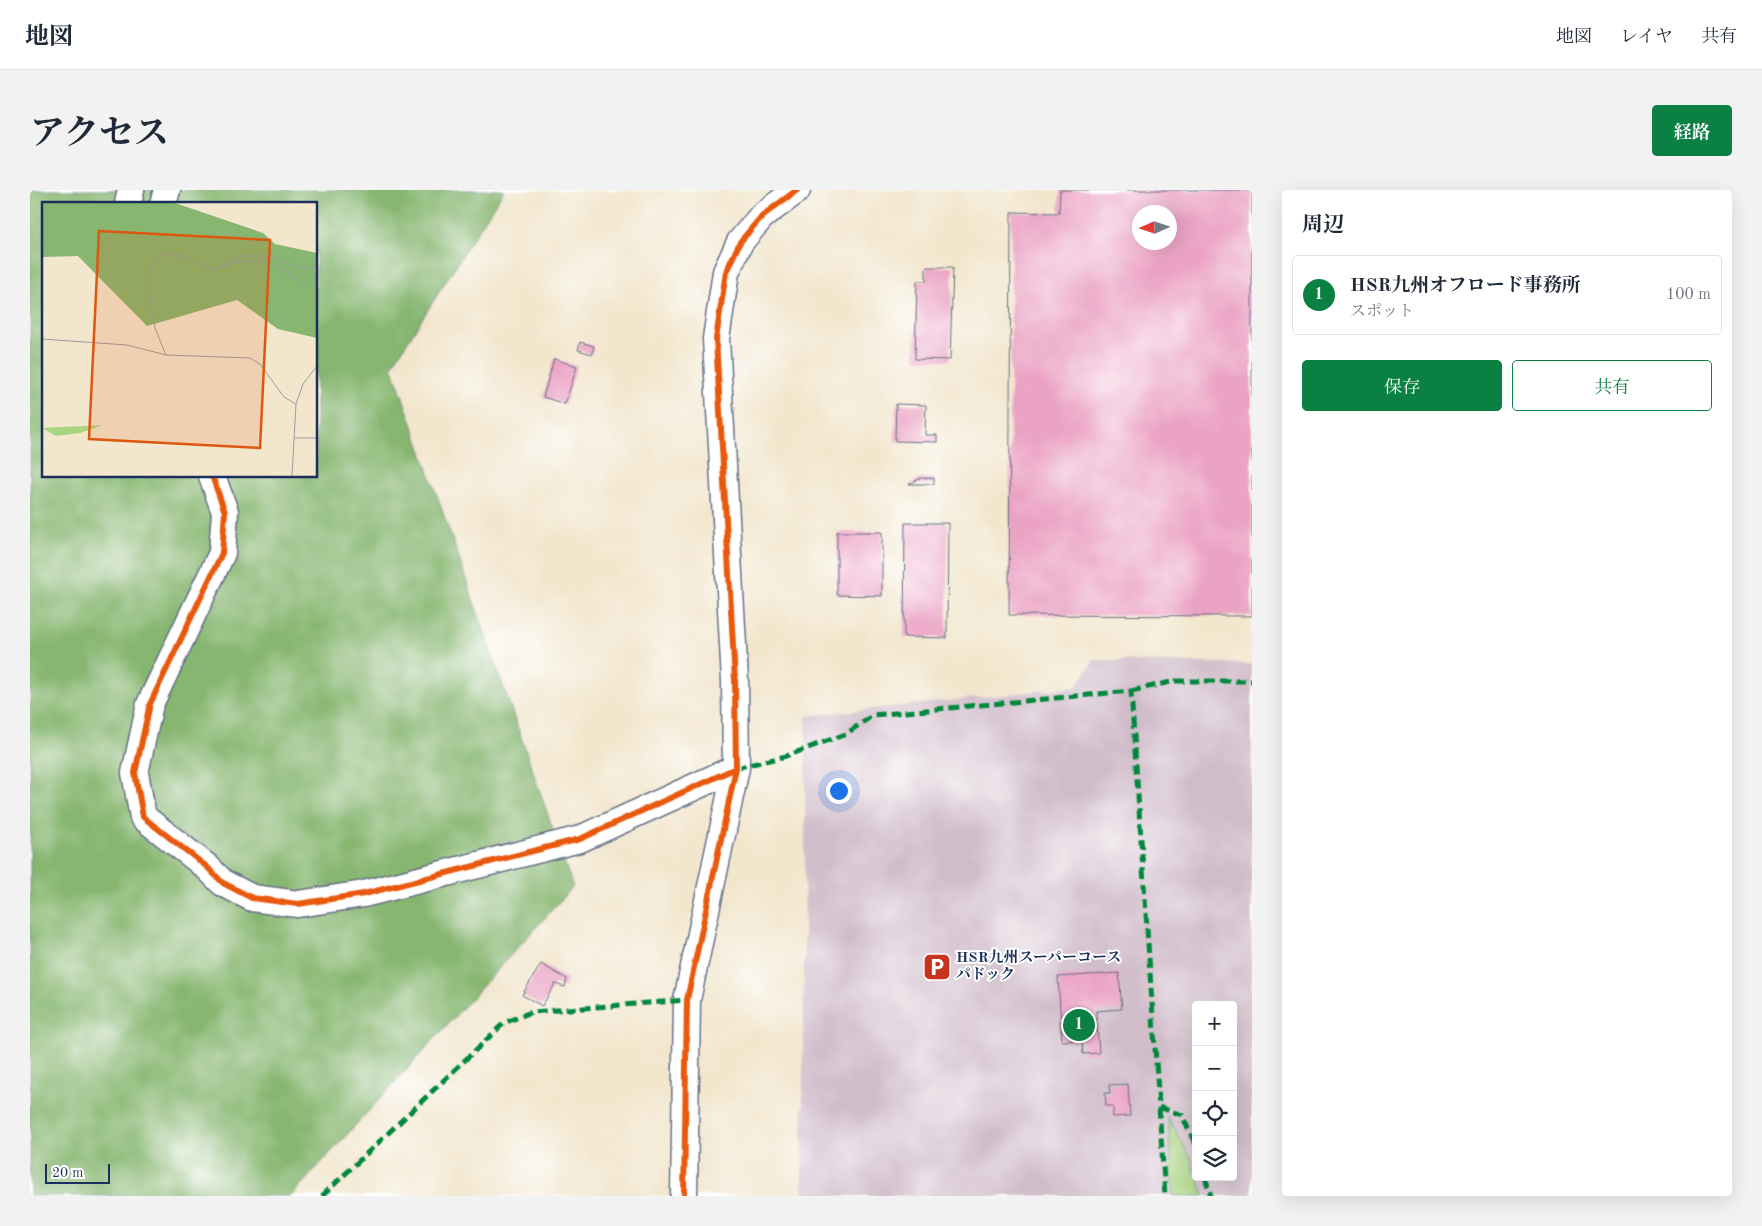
<!DOCTYPE html>
<html lang="ja">
<head>
<meta charset="utf-8">
<style>
  body { margin:0; font-family:"Old Standard TT","Noto Serif JP",serif; background:#f2f2f3; color:#1f2937 }
  .controls { position:absolute; right:15px; bottom:15px; display:grid; overflow:hidden; border-radius:5px; box-shadow:0 5px 20px #0002 }
  .controls button { width:45px; height:45px; display:grid; place-items:center; padding:0; border:0; border-bottom:1px solid #e0e1e3; background:#fff; color:#1f2937; font:25px sans-serif }
  .compass { position:absolute; left:1102px; top:15px; width:45px; height:45px; border-radius:50%; background:#fff; box-shadow:0 5px 20px #0002; rotate:267deg }
  .scale { position:absolute; left:15px; bottom:12px; width:65px; box-sizing:border-box; padding-left:5px; border:2px solid #1b2f5e; border-top:0; font-size:14px; line-height:18px; white-space:nowrap; color:#1b2f5e; -webkit-text-stroke:4px #fff; paint-order:stroke }
  .you { position:absolute; left:808px; top:600px; width:18px; height:18px; margin:-12px; border:4px solid #fff; border-radius:50%; background:#1a73e8; box-shadow:0 0 0 8px #1a73e833 }
  .badge { display:grid; place-items:center; width:32px; height:32px; border-radius:50%; background:#0b8043; color:#fff; font-size:16px; font-weight:700 }
  .pin { position:absolute; translate:-50% -50%; border:2px solid #fff; box-shadow:0 1px 5px #0006 }
  .list { margin:0; padding:0; list-style:none }
  h2 { display:flex; justify-content:space-between; align-items:center; height:65px; margin:0; padding:0 20px; font-size:21px }
  h2 small { font-size:16px; font-weight:400; color:#747a83 }
  .list li { display:grid; grid-template-columns:32px 1fr auto; gap:15px; align-items:center; box-sizing:border-box; height:80px; margin:0 10px 10px; padding:0 10px; border:1px solid #e0e1e3; border-radius:5px }
  .list b { display:block; font-size:19px; white-space:nowrap }
  .list p { margin:0; font-size:16px; white-space:nowrap; color:#747a83 }
  .list em { font-size:16px; font-style:normal; color:#747a83 }
  .actions { display:flex; gap:10px; padding:15px 20px }
  .actions a { flex:1; padding:11px 0; border:1px solid #0b8043; border-radius:5px; text-align:center; font-size:18px; color:#0b8043 }
  .actions .main { background:#0b8043; color:#fff }
  .icon { flex:none; width:28px; height:28px; fill:none; stroke:currentColor; stroke-width:2; stroke-linecap:round; stroke-linejoin:round }
  .map { position:relative; flex:none; width:1222px; height:1006px; overflow:hidden; border-radius:5px }
  header { display:flex; align-items:center; gap:30px; box-sizing:border-box; height:70px; padding:0 25px; background:#fff; border-bottom:1px solid #e0e1e3 }
  header strong { font-size:24px }
  nav { display:flex; gap:28px; margin-inline-start:auto; font-size:18px }
  .intro { display:flex; align-items:center; justify-content:space-between; box-sizing:border-box; height:120px; padding:0 30px }
  h1 { margin:0; font-size:35px }
  .button { padding:12px 22px; border-radius:5px; background:#0b8043; color:#fff; font-size:18px; font-weight:700 }
  main { display:flex; gap:30px; padding:0 30px }
  aside { flex:1; background:#fff; border-radius:5px; box-shadow:0 5px 20px #0002 }
  .map>svg:first-child { display:block }
  .industrial { fill:#d1bdca; fill-rule:evenodd }
  .green { fill:#a9d481; stroke:#628270 }
  .forest { fill:#86b66f; stroke:#507266; fill-rule:evenodd }
  .building { fill:#eba3c4; fill-rule:evenodd }
  .lines { fill:none; stroke-linecap:round; stroke-linejoin:round }
  .minor-casing { stroke:#666f85; stroke-width:29 }
  .minor { stroke:#fff; stroke-width:26 }
  .quiet { stroke:#00873e; stroke-width:5; stroke-dasharray:10 5; stroke-linecap:butt }
  .cycleway-casing { stroke:#fff; stroke-width:9 }
  .cycleway { stroke:#e8590c; stroke-width:6 }
  .labels { text-anchor:middle; dominant-baseline:central; stroke-width:4; stroke-linejoin:round; paint-order:stroke }
  .poi-label { font-size:15px; font-weight:bold; fill:#1b2f5e; stroke:#fff; text-anchor:start }
  .inset-road { fill:none; stroke:#9c9da1; stroke-width:1 }
  .view { fill:#de5710; fill-opacity:0.15; stroke:#de5710; stroke-width:2.5 }
  .inset-edge { fill:none; stroke:#1b2f5e; stroke-width:2.5 }
</style>
</head>
<body>
<header>
<strong>地図</strong>
<nav><a>地図</a><a>レイヤ</a><a>共有</a></nav>
</header>
<div class="intro"><h1>アクセス</h1><a class="button">経路</a></div>
<main>
<div class="map">
<svg width="1222" height="1006" viewBox="0 0 1222 1006">
  <rect width="100%" height="100%" fill="#fff"/>
  <filter id="ink" filterUnits="userSpaceOnUse"><feTurbulence type="fractalNoise" baseFrequency=".02" numOctaves="2"/><feDisplacementMap in="SourceGraphic" scale="10" xChannelSelector="R" yChannelSelector="G"/><feConvolveMatrix kernelMatrix="1 2 1 2 8 2 1 2 1" color-interpolation-filters="sRGB"/></filter>
  <filter id="wash" filterUnits="userSpaceOnUse"><feTurbulence type="fractalNoise" baseFrequency=".0096" numOctaves="4" result="noise"/><feDisplacementMap in="SourceGraphic" scale="20" xChannelSelector="R" yChannelSelector="G"/><feGaussianBlur stdDeviation="1.12" result="paint"/><feColorMatrix in="noise" values="0 0 0 0 0 0 0 0 0 0 0 0 0 0 0 0 0 1.4 0 .05"/><feComposite in="paint" operator="in"/></filter>
  <g filter="url(#wash)">
    <rect width="100%" height="100%" fill="#f2e6cd"/>
    <path class="industrial" d="M1064,470L1222,474V1006H772L776,526L1046,497ZM1166,815H1203V987H1166Z"/>
    <path class="green" d="M1138,927L1161,968L1166,987H1168L1174,1006H1144Z"/>
    <path class="forest" d="M0,0H474L362,176L543,697L261,1006H0ZM14,14H286V286H14Z"/>
    <g id="blocks">
      <path class="building" d="M1030,0H1222V426L979,425L981,22L1029,23ZM1110,22H1140V52H1110Z
        M896,77H923L920,170L885,169L887,91H896Z
        M550,152L564,156L562,164L548,160Z
        M524,169L547,176L535,214L513,207Z
        M866,214L896,215L895,245H907V252L865,251Z
        M891,288H904V294H879Z
        M875,333H918L917,448L874,447Z
        M807,342H852V406L807,405Z
        M511,774L537,789L535,797L525,794L512,816L492,805Z
        M1089,783L1092,819L1066,821L1069,863L1053,864L1052,850L1032,851L1028,787Z
        M1098,894L1100,926L1083,927V916H1076L1075,903H1080L1079,895Z"/>
    </g>
  </g>
  <g filter="url(#ink)">
    <use href="#blocks" fill-opacity="0" stroke="#666f85" stroke-width="1"/>
    <g class="lines">
      <defs>
        <path id="minor" d="M98,14L101,0
          M133,14L137,0
          M182,286L195,322L192,363L120,514L105,583L113,627L177,677L193,693L222,708L268,714L334,704L550,649L706,578
          M654,1006L657,810L706,578L705,491L686,149L696,82L710,52L732,26L767,0"/>
      </defs>
      <use href="#minor" class="minor-casing"/>
      <use href="#minor" class="minor"/>
      <path class="quiet" d="M1101,501L1145,491H1222
        M706,578L756,566L816,544L843,525L1101,501L1135,1006
        M1129,917L1152,925L1166,956
        M1175,987L1181,1006
        M292,1006L474,833L501,822L657,810"/>
      <defs>
        <path id="cycleway" d="M182,286L195,322L192,363L120,514L105,583L113,627L177,677L193,693L222,708L268,714L334,704L550,649L706,578
          M654,1006L657,810L706,578L705,491L686,149L696,82L710,52L732,26L767,0"/>
      </defs>
      <use href="#cycleway" class="cycleway-casing"/>
      <use href="#cycleway" class="cycleway"/>
    </g>
  </g>
  <defs>
    <symbol id="parking-square" viewBox="-11 -11 22 22"><rect x="-9" y="-9" width="18" height="18" rx="4" fill="#c8321e" stroke="#fff"/><path d="M-3.5-5.5H1a3.5 3.5 0 0 1 0 7H-1V5.5H-3.5ZM-1-3.4V-.6H.8a1.4 1.4 0 0 0 0-2.8Z" fill="#fff"/></symbol>
  </defs>
  <g fill-rule="evenodd">
    <use href="#parking-square" x="891" y="761" width="32" height="32"/>
  </g>
  <g class="labels">
    <g class="poi-label">
      <text x="926" y="768">HSR九州スーパーコース<tspan x="926" dy="17">パドック</tspan></text>
    </g>
  </g>
  <g transform="translate(12 12)">
    <rect width="275" height="275" fill="#f2e6cd"/>
    <path d="M61,223L38,231L14,234L0,226Z" fill="#a9d481"/>
    <path d="M0,1H133L221,31L233,42L275,51V136L236,127L195,98L105,124L36,54L0,55Z" fill="#86b66f"/>
    <path class="inset-road" d="M177,65L198,54H224L265,68L275,63M0,137L85,143L124,153L208,156L218,162L242,195L254,202M124,153L113,126L105,77L109,65L121,52L140,54L172,68L194,60L221,59L248,71L259,82H265L275,74M253,236H275M250,274L254,202L261,182L275,164"/>
    <path class="view" d="M57,29L228,38L218,246L47,237Z"/>
    <rect width="275" height="275" class="inset-edge"/>
  </g>
</svg>
<div class="controls">
<button>+</button>
<button>−</button>
<button><svg class="icon" aria-label="locate" viewBox="0 0 24 24"><circle cx="12" cy="12" r="6"/><path d="M12 2v4M12 18v4M2 12h4M18 12h4"/></svg></button>
<button><svg class="icon" aria-label="layers" viewBox="0 0 24 24"><path d="M12 4l9 5-9 5-9-5zM3 14l9 5 9-5"/></svg></button>
</div>
<svg class="compass" viewBox="-18 -18 36 36"><path d="M0-13l5 13h-10z" fill="#e53935"/><path d="M0 13l5-13h-10z" fill="#747a83"/></svg>
<div class="scale">20 m</div>
<div class="you"></div>
<div class="pin badge" style="left:1049px;top:835px">1</div>
</div>
<aside>
<h2>周辺<small></small></h2>
<ul class="list">
<li><span class="badge">1</span><div><b>HSR九州オフロード事務所</b><p>スポット</p></div><em>100 m</em></li>
</ul>
<div class="actions"><a class="main">保存</a><a>共有</a></div>
</aside>
</main>
</body>
</html>
